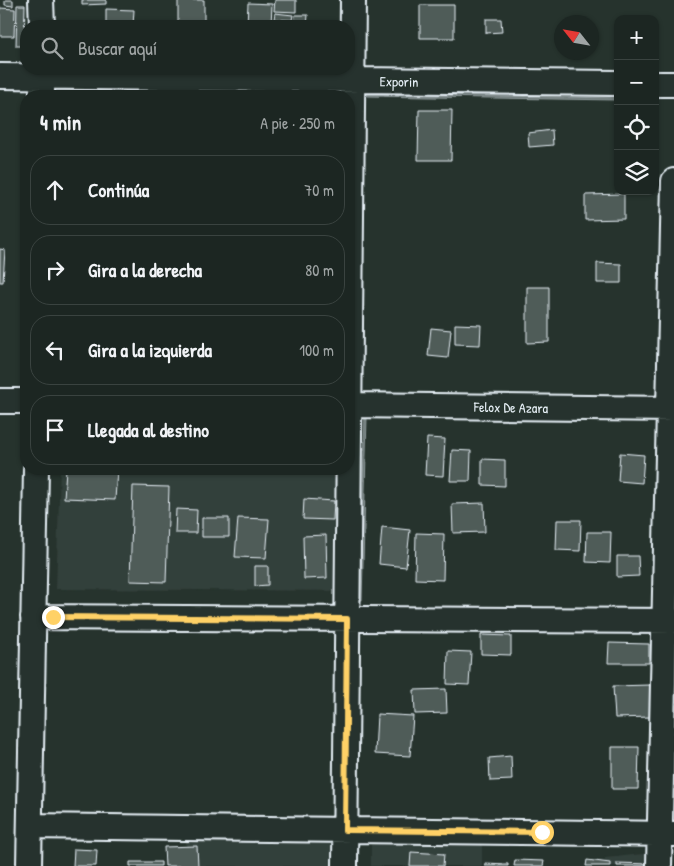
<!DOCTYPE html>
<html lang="es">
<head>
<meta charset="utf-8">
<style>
  body { margin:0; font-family:"Patrick Hand",sans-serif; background:#252e2a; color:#f1f3f6 }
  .controls { position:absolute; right:15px; top:15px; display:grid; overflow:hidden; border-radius:10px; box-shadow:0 1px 4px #0004 }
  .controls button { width:45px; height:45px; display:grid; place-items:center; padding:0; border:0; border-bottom:1px solid #3a4340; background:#1c2622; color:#f1f3f6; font:25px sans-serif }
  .compass { position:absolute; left:554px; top:15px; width:45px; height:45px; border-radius:50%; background:#1c2622; box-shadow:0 1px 4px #0004; rotate:301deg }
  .stop { position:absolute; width:15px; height:15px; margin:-11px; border:4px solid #ffd166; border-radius:50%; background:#fff }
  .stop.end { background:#ffd166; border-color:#fff; box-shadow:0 1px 5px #0008 }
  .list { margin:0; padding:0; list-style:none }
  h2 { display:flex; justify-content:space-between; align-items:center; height:65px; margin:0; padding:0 20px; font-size:21px }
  h2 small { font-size:16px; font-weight:400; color:#a0a5a5 }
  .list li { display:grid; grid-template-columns:32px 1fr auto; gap:15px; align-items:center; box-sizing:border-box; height:70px; margin:0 10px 10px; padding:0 10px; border:1px solid #3a4340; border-radius:20px }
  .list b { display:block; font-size:19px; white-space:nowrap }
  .list em { font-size:16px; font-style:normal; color:#a0a5a5 }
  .icon { flex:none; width:28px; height:28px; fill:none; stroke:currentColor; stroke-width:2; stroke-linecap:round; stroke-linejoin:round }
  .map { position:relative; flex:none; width:674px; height:866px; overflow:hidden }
  .search { position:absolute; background:#1c2622; box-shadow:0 1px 4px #0004; left:20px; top:20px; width:335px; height:55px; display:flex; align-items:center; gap:12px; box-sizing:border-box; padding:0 18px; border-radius:20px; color:#a0a5a5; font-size:19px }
  .panel { position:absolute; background:#1c2622; box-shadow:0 1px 4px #0004; left:20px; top:90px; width:335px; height:385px; border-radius:20px }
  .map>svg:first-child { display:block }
  .built { fill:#333f3a }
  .water { fill:#636f6d; stroke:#98a3a5 }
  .building { fill:#505c59; stroke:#e8f1f8 }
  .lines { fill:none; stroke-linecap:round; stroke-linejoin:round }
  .minor-casing { stroke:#e8f1f8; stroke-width:28 }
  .minor { stroke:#26332d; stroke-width:24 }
  .route { stroke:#ffd166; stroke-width:6 }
  .labels { text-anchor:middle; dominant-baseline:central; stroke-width:4; stroke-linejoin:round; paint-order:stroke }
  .street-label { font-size:14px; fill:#e8f1f8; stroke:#26332d }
</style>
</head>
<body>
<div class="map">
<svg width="674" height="866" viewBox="0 0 674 866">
  <rect width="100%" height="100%" fill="#26332d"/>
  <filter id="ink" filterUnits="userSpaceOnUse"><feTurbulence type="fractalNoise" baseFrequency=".02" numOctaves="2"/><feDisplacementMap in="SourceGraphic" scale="10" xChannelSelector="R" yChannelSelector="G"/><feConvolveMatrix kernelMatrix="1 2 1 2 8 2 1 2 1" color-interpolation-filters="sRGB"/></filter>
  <g filter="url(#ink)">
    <path class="built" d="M349,417H363L351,591L56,589L60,469H349Z
      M186,839L331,840V866H185Z
      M371,839H482V866H371Z
      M652,853V866H604L605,858Z"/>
    <path class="water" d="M52,90L342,94L52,91Z
      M367,94L618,98V100L367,96Z
      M365,413L656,418V421L367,416L362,600H360Z"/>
    <path class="building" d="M5,0H13V6L5,5Z
      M82,0H106V4L82,5Z
      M178,0H204V26H178Z
      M275,0H296V12L274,11Z
      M248,3L272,4L271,26H247Z
      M17,5H25L24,46H16Z
      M420,5H454V38H420Z
      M0,8L15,9L14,36H0Z
      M106,9L134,10L133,26H106Z
      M275,13L293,15L292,20L274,19Z
      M295,15H308L307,26H294Z
      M486,19H501L502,32L486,33Z
      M419,110H452L451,160H418Z
      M552,130L553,145L529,147L528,133Z
      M624,194V219L585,220V195Z
      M0,249L5,250L3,282H0Z
      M597,263L621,264V283H597Z
      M527,287H549V342L527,343Z
      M455,324L481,325L480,345L455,344Z
      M431,328L451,330L448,358L428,356Z
      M427,438L445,439L443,476L425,475Z
      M452,450L471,451L470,481H450Z
      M620,453L644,455L642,483L618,481Z
      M482,459L505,460V486L482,485Z
      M66,469H117L115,500L64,498Z
      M133,486L169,487L166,582L130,581Z
      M304,499L334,501L333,520L303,519Z
      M484,503L485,532L453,533L452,504Z
      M176,509L197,510L196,533H175Z
      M202,518H229V537H202Z
      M238,518L269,519L266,558L235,557Z
      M557,520H581L580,551L556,550Z
      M382,527L410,530L406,567L379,564Z
      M587,532H611L610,563L586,562Z
      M416,533L444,534L443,580L415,579Z
      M326,535L327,578L304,579L303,536Z
      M617,556H638L639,576L617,577Z
      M255,566H268V585L255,586Z
      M481,635L511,636V655L481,654Z
      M609,643L649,644V663H608Z
      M448,651L471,652L469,685L447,684Z
      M650,685L651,717L615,718L613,686Z
      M446,689L447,713L415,714L414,690Z
      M377,714L413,716L410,756L375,754Z
      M612,747H639L638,789H612Z
      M511,756L512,780L490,781L489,758Z
      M197,846L198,866H165L164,847Z
      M74,849L97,850L96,866H73Z
      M411,852L444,854L443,866H410Z
      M515,860L544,861L543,866H514Z
      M587,860L610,863V866H586Z
      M130,862H161V866H130Z
      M485,863L508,864V866H485Z
      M617,863L649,864V866H617Z"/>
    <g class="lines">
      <defs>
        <path id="minor" d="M41,0L42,26
          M0,76L618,83
          M655,84H674
          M42,96V69
          M0,401H26
          M349,405L674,409
          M33,617L674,621
          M30,826L674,834
          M29,866L36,469
          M345,866L353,0
          M659,866L674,181"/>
      </defs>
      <use href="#minor" class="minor-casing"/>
      <use href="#minor" class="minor"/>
    </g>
  </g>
  <g class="lines" filter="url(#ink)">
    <path class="route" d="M53,617L347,619L345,830L542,832"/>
  </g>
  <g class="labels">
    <g class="street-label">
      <text transform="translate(399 81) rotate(1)">Exporin</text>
      <text transform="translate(511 407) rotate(1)">Felox De Azara</text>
    </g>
  </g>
</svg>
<div class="controls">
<button>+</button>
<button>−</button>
<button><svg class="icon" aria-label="locate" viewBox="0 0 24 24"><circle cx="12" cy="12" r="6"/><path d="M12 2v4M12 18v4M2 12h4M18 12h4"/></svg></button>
<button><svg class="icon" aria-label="layers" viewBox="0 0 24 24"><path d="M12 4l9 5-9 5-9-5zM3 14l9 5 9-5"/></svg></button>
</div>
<svg class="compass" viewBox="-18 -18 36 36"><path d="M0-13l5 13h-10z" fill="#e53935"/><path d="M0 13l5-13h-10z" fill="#a0a5a5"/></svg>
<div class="stop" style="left:542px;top:832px"></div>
<div class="stop end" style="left:53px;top:617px"></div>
<div class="search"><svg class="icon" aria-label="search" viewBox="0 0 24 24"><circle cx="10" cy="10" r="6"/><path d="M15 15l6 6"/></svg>Buscar aquí</div>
<section class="panel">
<h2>4 min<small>A pie · 250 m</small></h2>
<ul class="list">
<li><svg class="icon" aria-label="ahead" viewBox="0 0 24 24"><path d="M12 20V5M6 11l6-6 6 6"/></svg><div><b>Continúa</b></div><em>70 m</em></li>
<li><svg class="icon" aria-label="right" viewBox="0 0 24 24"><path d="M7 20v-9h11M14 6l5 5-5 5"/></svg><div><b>Gira a la derecha</b></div><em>80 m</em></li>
<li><svg class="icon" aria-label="left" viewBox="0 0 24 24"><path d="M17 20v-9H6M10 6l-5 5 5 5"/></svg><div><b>Gira a la izquierda</b></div><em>100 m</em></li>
<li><svg class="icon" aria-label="arrive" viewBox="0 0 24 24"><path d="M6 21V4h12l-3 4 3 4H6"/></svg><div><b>Llegada al destino</b></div></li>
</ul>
</section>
</div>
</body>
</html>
